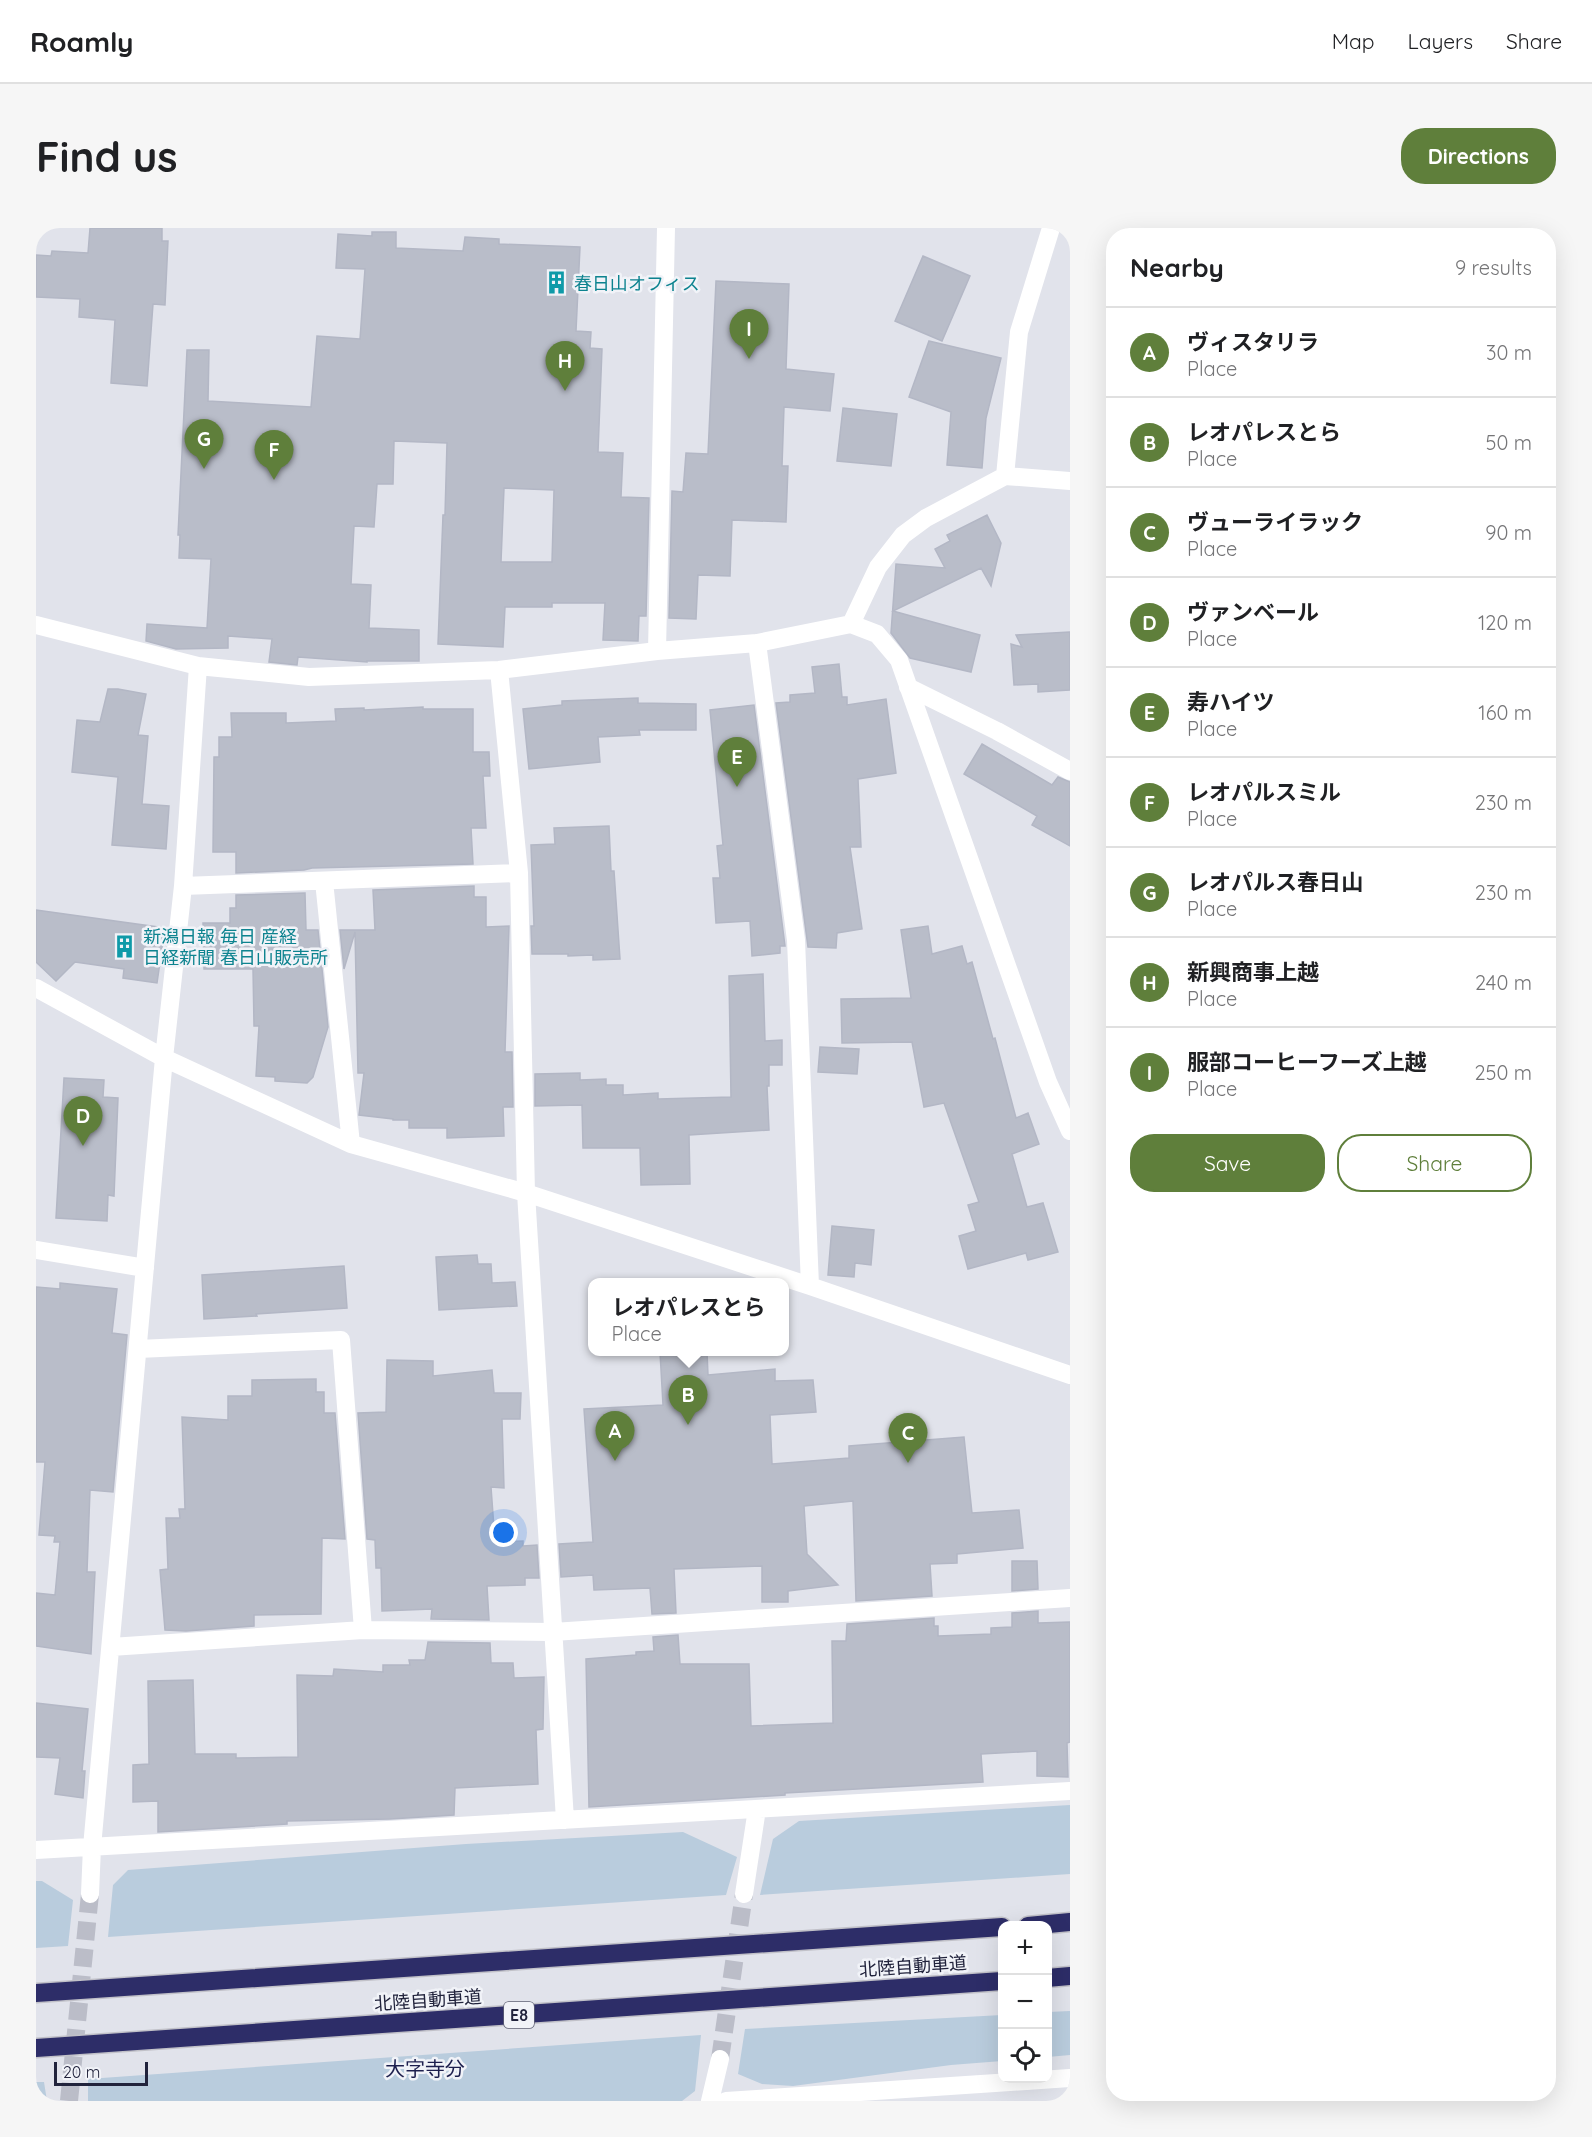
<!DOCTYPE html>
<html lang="en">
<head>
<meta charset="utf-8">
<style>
  body { margin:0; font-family:Quicksand,"Noto Sans JP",sans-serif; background:#f6f6f6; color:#202124 }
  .controls { position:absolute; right:18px; bottom:18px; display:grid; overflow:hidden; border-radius:12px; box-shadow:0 6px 24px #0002 }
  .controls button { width:54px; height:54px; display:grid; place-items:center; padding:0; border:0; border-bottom:2px solid #e0e0e0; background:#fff; color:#202124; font:30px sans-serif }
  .scale { position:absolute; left:18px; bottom:15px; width:94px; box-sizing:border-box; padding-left:6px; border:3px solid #21233c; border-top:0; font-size:16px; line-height:21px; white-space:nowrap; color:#21233c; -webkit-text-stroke:4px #f1f3f8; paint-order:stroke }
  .you { position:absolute; left:468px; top:1305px; width:21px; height:21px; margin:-15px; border:4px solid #fff; border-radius:50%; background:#1a73e8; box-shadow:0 0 0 9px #1a73e833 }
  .badge { display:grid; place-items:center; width:39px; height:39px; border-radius:50%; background:#5f7f3b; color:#fff; font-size:20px; font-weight:700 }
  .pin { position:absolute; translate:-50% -50px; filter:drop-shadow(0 2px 3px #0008) }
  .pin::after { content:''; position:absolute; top:32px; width:21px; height:18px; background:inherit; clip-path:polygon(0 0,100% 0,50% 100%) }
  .popup { position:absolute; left:552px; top:1050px; width:201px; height:78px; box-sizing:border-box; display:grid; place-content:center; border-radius:12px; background:#fff; filter:drop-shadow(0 2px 4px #0005); font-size:20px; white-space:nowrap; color:#757577 }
  .popup b { font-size:22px; color:#202124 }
  .popup::after { content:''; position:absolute; left:50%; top:100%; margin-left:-12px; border:12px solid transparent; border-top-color:#fff }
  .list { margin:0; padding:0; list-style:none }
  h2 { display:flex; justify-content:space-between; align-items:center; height:78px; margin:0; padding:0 24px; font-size:26px }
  h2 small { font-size:20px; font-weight:400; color:#757577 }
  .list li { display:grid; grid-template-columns:39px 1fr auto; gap:18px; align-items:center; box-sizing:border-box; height:90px; padding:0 24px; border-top:2px solid #e0e0e0 }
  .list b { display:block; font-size:22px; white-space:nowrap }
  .list p { margin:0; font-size:20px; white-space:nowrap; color:#757577 }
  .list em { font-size:20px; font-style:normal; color:#757577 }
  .actions { display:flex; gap:12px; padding:18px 24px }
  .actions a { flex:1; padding:14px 0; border:2px solid #5f7f3b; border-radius:24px; text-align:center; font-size:21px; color:#5f7f3b }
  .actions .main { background:#5f7f3b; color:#fff }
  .icon { flex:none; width:33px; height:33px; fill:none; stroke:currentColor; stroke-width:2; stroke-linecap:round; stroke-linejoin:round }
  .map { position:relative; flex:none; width:1034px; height:1873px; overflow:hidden; border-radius:24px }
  header { display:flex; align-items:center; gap:36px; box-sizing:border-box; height:84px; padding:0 30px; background:#fff; border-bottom:2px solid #e0e0e0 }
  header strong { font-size:28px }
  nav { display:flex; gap:33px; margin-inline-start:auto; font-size:21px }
  .intro { display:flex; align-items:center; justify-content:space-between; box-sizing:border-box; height:144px; padding:0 36px }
  h1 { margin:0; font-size:42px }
  .button { padding:15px 27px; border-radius:24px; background:#5f7f3b; color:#fff; font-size:21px; font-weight:700 }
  main { display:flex; gap:36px; padding:0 36px }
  aside { flex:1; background:#fff; border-radius:24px; box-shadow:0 6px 24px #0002 }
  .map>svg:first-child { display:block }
  .green { fill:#b9ccdd }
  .building { fill:#b9bdc9; stroke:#b3b7c5; stroke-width:1.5; fill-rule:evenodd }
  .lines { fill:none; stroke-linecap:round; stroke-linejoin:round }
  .minor-tunnel { stroke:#bbbdc8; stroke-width:18; stroke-dasharray:18 9; stroke-linecap:butt }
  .highway-casing { stroke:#c1c1c8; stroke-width:21 }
  .minor { stroke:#fff; stroke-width:18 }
  .highway { stroke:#2d2d68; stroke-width:18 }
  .labels { text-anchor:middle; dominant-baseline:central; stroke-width:5; stroke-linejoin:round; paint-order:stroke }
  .shield { fill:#f1f3f8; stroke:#5f6174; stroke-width:1.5 }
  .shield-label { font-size:16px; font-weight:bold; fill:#21233c }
  .culture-label { font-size:18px; fill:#0d838f; stroke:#f1f3f8; text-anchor:start }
  .street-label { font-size:18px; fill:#21233c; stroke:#f1f3f8 }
  .neighbourhood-label { font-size:20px; fill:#1d1f4e; stroke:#f1f3f8 }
</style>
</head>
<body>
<header>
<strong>Roamly</strong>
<nav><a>Map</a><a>Layers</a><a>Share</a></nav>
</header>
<div class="intro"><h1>Find us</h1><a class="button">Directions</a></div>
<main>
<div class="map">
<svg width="1034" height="1873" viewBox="0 0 1034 1873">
  <rect width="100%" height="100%" fill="#e1e3eb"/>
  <path class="green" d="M1034,1577V1646L724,1667L737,1611L763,1593Z
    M647,1604L701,1629L690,1667L72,1709L77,1657L92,1642L430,1616Z
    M0,1653H6L37,1672L32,1718L0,1720Z
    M1034,1783V1827L1012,1829V1784Z
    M966,1787V1833L915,1837L757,1858L726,1856L702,1846L709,1801Z
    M665,1807L659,1863L646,1873H52V1851Z
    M0,1854H8L11,1873H0Z"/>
  <path class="building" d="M54,0H126V13H132L129,77L117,76L111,158L75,155L79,92L43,89L44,71L0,69V27L15,28L16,23L52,25Z
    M336,4H360V20L427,23L429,9L463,11V16L544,19L540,103L555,104L554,120L566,121L562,224L587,225L585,269L613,270L610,388H603L602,413L567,412L569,375H516V379H469L467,419L402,416L407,287H409L411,215L358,213L357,256H341L338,299L318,298L315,356L335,357L333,400L383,402V433H331V434L262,429L261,437L233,434L236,411L192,408V420L140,421L110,413L111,396L171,400L175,331L143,330L144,307H142L151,122H173L172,173L275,179L281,108L324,111L329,41L300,40L302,6L336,8ZM468,260L518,262L516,334H465Z
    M887,28L934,48L906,113L859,93Z
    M680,53L753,56L750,141L798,146L794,183L748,179L746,238H752L750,294L696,292L694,348L662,347L660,391L633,390L636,263L647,264L650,225L672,226Z
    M893,113L965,130L950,190L946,240L911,237L915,184L873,169Z
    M807,180L861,186L855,238L801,233Z
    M951,287L965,315L955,358L945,340L857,383L944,407L935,444L874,430L855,405L860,336L909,340L899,321L914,313L911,307Z
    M1034,404V462L1002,464V456L978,457L975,416L986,419L980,407Z
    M803,436L806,469H811V477L850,471L860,545L822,551L825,619H814L826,701L801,705L800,720L772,719L740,475L754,474V467L779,465L776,439Z
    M72,461H82L110,466L102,507L112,508L106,576L133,578L130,621L76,617L82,549L36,544L41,492L64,494Z
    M602,470V475L660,476V502H603L604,507L562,509L564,534L493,541L487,481L526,477V473Z
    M718,477L749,718H744V725L716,728L714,693L680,695L677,650H684L681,618L687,617L674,482Z
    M387,479V481H437V524H453L454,548H447L450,600H435L437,636L276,640L268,642L200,645V624H177L178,529H183V509H196L195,485H250V495L300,493L299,481L328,480V482Z
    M946,516L1016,557L1022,549L1034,554V618L996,597L1001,588L928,546Z
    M573,598L575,643H578L584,731L557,732V727L532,728V726H496L495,698H498L495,617L519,616L518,600Z
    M438,658V669H450V699L473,698L469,824H476L477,879H467L468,908L411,910V900H373V892H357V891L323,887L328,845H322L319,704L308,741L304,702H339L337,662Z
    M269,665L270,702H282L292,799L277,849L271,855L239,853V849L220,848L223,798H218L217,741H168L167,695H194V680H200V667Z
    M0,682L129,700L121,755L87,750L88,741L39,734L20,753L0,734Z
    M892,698L896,726L926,718L931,736L936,734L957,811L959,810L980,890L992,885L1003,916L976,926L991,979L1007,975L1022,1024L992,1032L990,1025L932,1041L923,1008L940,1003L932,977L943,974L908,875L888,879L876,814L806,815L805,771L875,770L865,702Z
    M727,746L729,813L746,812V837H733V858H731L733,902L653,907L654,956L605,957L604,920H547L546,877L499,878V846L544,845V852L570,851V857H587V867L622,865V871L695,869L693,748Z
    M784,819L823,821L821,846L782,844Z
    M28,850L68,852L67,869L82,870L78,968L72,967L71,993L20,990Z
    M796,998L838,1002L835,1037L819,1035L818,1049L792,1047Z
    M441,1027L442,1036H455L456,1055L479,1054L481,1078L403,1082L400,1029Z
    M308,1038L311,1080L220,1086L221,1088L168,1091L166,1047Z
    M24,1055L81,1061L76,1105L91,1107L77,1264L54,1262L51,1344H59L55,1426L0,1418V1365L19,1367L24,1314H18L19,1308L3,1307L9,1234H0V1059L24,1061Z
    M624,1124H671L672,1147L739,1141V1153L777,1152L780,1184L734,1187L736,1236L813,1230V1218L928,1209L936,1285L983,1282L987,1320L921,1326V1335L894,1336L896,1368L820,1373L817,1273L768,1278L771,1326L802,1357L752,1363V1374H726V1338L638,1341L640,1385L616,1386L614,1360L558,1362L557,1347L525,1349L523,1316L557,1314L548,1181L627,1177Z
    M351,1132L397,1133V1148L456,1142L458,1165H485L484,1191H466L468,1260L455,1259L459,1314L487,1313V1318L501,1317L503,1350H489V1357L451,1358L453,1392L395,1391L396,1381L346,1383L345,1340H340L339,1312L331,1311L322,1185L350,1184Z
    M280,1151V1164H288V1185H299L309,1311L286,1310L285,1386L218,1387V1398L150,1403L129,1402L124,1342L132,1341L130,1290H144L143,1281H149L146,1189L192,1192V1168H216V1152Z
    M976,1333H1001L1002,1361L976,1363Z
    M1002,1383V1395L1034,1394V1514L1031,1515L1032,1549L1001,1548V1523L945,1526L947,1554L749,1565V1567L553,1579L550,1431L600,1427V1424L618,1423L617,1409L642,1407L644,1436H713L715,1498L797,1495L796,1413H810L811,1396L898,1390V1398H902V1408L955,1406V1400L976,1399V1385Z
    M392,1414L454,1415L455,1435H477L478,1450L508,1449L507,1501L500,1502L502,1556L419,1560L418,1587L354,1591L251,1593V1596L122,1604V1573L97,1574V1537L113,1536L112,1453L157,1452L159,1526H200V1530L262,1529L261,1447L297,1448L298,1441L347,1444V1437H374L373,1432H389Z
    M0,1475L52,1481L46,1543H49L47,1570L19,1566L24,1530L0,1529Z"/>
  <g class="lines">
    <path class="minor-tunnel" d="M684,1831L708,1666
      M33,1873L54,1666"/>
    <defs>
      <path id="highway" d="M992,1698L1034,1694
        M1011,1750L1034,1748
        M0,1765L966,1699
        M0,1820L966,1753"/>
    </defs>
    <use href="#highway" class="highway-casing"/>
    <path class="minor" d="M969,248L983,104L1015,0
      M815,396L842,339L867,307L890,290L969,248L1034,253
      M0,397L162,438L273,449L463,442L621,423L721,415L815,396L841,406L863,432L1012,854L1034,903
      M721,415L760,712L774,1058
      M621,423L630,0
      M463,442L483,645L490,965L529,1592
      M872,459L961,503L1034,543
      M288,653L315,916
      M147,658L483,645
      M0,760L128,830L315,916L490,965L774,1058L1034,1147
      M0,1022L109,1040
      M102,1121L305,1112L327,1402
      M75,1419L327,1402L517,1404L1034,1370
      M0,1622L1034,1563
      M54,1666L56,1619L128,830L147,658L162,438
      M708,1666L721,1581
      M674,1873L684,1831
      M690,1873L1034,1850"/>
    <use href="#highway" class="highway"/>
  </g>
  <defs>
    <symbol id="building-bare" viewBox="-9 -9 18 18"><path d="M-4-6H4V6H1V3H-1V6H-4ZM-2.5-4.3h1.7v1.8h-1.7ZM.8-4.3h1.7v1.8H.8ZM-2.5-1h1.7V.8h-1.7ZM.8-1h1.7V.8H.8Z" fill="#0f9aa8" stroke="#f1f3f8" stroke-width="2.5" paint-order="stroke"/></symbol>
  </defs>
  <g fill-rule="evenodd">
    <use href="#building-bare" x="504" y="38" width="33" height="33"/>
    <use href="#building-bare" x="72" y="702" width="33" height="33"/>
  </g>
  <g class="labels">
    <rect class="shield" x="468" y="1774" width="30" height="26" rx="4.5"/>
    <g class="shield-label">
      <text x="483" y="1787">E8</text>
    </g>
    <g class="culture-label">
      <text x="538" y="55">春日山オフィス</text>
      <text x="107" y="708">新潟日報 毎日 産経<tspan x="107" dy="21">日経新聞 春日山販売所</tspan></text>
    </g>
    <g class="street-label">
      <text transform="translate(877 1738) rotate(-4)">北陸自動車道</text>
      <text transform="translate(392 1772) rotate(-4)">北陸自動車道</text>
    </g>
    <g class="neighbourhood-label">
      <text x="389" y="1840">大字寺分</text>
    </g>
  </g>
</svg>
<div class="controls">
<button>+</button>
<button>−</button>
<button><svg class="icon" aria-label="locate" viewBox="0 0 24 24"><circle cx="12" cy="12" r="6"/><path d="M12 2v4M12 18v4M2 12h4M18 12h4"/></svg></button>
</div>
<div class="scale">20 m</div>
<div class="you"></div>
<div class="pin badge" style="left:579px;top:1233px">A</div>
<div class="pin badge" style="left:652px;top:1197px">B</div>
<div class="popup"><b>レオパレスとら</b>Place</div>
<div class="pin badge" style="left:872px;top:1235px">C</div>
<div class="pin badge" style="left:47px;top:918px">D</div>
<div class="pin badge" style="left:701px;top:559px">E</div>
<div class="pin badge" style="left:238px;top:252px">F</div>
<div class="pin badge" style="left:168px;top:241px">G</div>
<div class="pin badge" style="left:529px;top:163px">H</div>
<div class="pin badge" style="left:713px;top:131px">I</div>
</div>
<aside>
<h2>Nearby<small>9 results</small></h2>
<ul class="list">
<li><span class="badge">A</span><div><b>ヴィスタリラ</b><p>Place</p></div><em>30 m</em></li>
<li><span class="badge">B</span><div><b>レオパレスとら</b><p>Place</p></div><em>50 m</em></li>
<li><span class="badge">C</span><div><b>ヴューライラック</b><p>Place</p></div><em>90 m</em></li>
<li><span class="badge">D</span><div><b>ヴァンベール</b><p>Place</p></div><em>120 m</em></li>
<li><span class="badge">E</span><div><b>寿ハイツ</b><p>Place</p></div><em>160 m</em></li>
<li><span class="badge">F</span><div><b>レオパルスミル</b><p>Place</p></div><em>230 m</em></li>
<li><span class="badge">G</span><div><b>レオパルス春日山</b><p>Place</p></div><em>230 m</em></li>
<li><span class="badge">H</span><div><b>新興商事上越</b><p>Place</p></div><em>240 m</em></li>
<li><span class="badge">I</span><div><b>服部コーヒーフーズ上越</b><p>Place</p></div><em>250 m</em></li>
</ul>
<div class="actions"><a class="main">Save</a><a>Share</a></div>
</aside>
</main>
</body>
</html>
